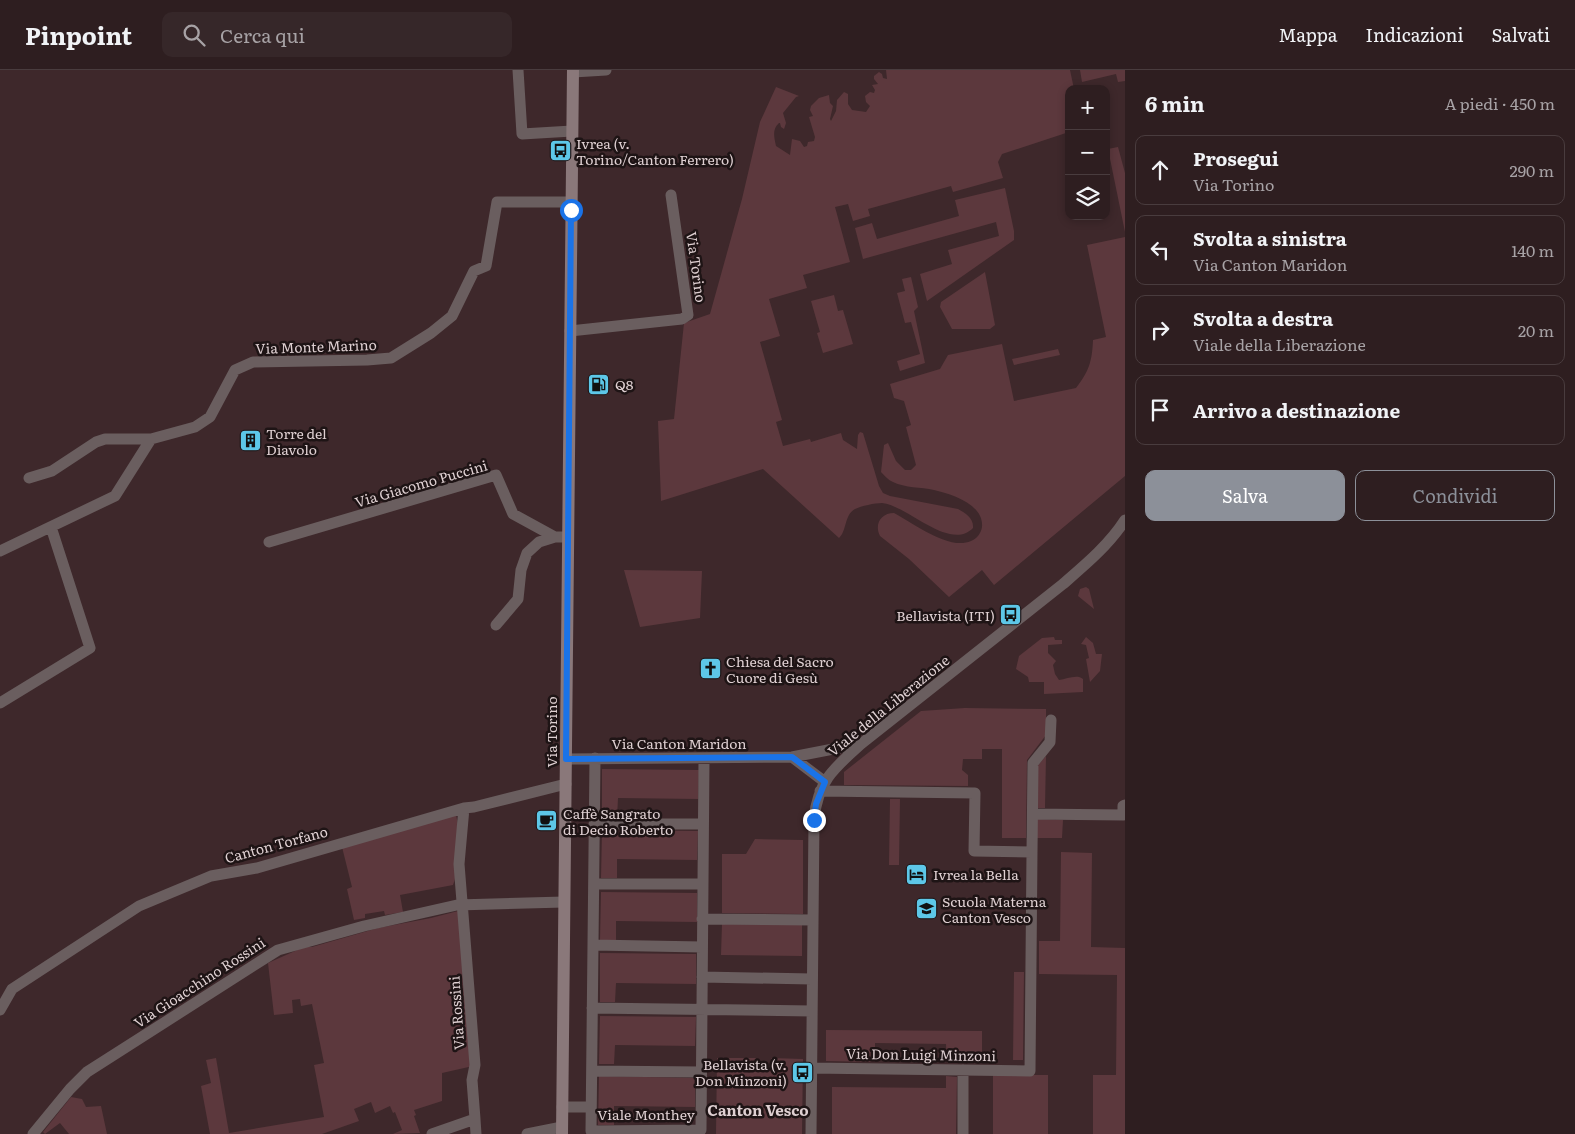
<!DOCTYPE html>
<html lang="it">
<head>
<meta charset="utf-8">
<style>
  body { margin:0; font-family:Literata,serif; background:#362729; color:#f1f3f6 }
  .controls { position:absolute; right:15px; top:15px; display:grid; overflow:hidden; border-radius:10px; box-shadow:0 2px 8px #0003 }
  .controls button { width:45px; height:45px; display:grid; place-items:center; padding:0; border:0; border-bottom:1px solid #493c3e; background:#2e1e20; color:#f1f3f6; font:25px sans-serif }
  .stop { position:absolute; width:15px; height:15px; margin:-11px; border:4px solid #1a73e8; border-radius:50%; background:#fff }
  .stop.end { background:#1a73e8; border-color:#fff; box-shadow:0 1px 5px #0008 }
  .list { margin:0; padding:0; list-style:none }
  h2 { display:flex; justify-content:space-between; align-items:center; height:65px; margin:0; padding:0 20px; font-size:21px }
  h2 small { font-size:16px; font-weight:400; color:#a7a2a5 }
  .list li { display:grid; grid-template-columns:32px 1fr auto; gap:15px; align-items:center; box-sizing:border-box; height:70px; margin:0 10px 10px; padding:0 10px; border:1px solid #493c3e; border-radius:10px }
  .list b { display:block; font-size:19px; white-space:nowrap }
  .list p { margin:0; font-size:16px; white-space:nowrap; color:#a7a2a5 }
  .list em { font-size:16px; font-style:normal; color:#a7a2a5 }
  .actions { display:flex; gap:10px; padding:15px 20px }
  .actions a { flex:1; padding:11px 0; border:1px solid #8c9099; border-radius:10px; text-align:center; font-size:18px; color:#8c9099 }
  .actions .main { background:#8c9099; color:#fff }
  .icon { flex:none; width:28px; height:28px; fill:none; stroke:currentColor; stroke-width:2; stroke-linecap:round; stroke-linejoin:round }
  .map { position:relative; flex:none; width:1125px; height:1064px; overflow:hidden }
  header { display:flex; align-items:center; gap:30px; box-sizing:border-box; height:70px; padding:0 25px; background:#2e1e20; border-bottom:1px solid #493c3e }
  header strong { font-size:24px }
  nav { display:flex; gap:28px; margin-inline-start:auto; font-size:18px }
  .search { width:350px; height:45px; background:#362729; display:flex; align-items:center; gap:12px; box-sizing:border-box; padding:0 18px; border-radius:10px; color:#a7a2a5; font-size:19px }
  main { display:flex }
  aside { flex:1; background:#2e1e20 }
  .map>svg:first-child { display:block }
  .green { fill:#5c383d }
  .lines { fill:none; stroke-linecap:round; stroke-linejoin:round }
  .street { stroke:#6a5e5f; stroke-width:11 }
  .secondary { stroke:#8a787a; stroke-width:12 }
  .route { stroke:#1a73e8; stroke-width:6 }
  .labels { text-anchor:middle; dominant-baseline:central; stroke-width:5; stroke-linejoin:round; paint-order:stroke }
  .poi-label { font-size:14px; fill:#dfd0d2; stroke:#1e1415; text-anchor:start }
  .street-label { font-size:14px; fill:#dfd0d2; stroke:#1e1415 }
  .neighbourhood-label { font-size:15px; font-weight:bold; fill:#dfd0d2; stroke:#1e1415 }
</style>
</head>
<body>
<header>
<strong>Pinpoint</strong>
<div class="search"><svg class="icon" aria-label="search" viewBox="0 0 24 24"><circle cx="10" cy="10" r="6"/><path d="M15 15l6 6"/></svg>Cerca qui</div>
<nav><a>Mappa</a><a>Indicazioni</a><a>Salvati</a></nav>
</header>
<main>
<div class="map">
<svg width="1125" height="1064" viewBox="0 0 1125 1064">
  <rect width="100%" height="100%" fill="#3e282b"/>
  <path class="green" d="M886,0H1070L1074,19H1069V62L1002,84L998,92L1003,108L953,122L951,116L868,139L870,146L853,151L848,134L835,137L850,192L803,205L807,218L769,229L780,266L760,272L782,350L776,352L783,376L810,369L811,372L841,363L843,370L857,379L858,365L860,362L863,363L879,416L883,423L890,426L958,439C965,443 974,448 973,458C950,482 907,435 882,433C875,433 861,436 855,439C844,445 847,461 839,468L763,399L661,431L658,351L674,349L684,253L710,244L742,129L760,52L776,17L799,26L796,27L783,43L786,53L784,59L781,57L780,53H779C772,59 774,67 776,76L790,85L792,69L800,71L804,77L807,76L808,72L814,71L815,67L809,47L813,46L810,40L811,36L819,28L829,25L830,33L833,36L830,49L831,51L836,41L837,30L844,22L848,24V34L852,40L866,42L870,36L866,32L865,26L870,22L874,23L875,20L872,15L878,14L874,9V6L879,2L882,4L883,8L887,9Z
    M1080,0H1125V11L1118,12L1116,4L1082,12Z
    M1118,77L1125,103V162L1108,79Z
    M1005,118L1014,161V170L927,231L920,204L952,194L948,180L999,166L996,152L863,189L855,158L872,153L877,169L959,146L955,130Z
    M1125,167V406L994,515L982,500L949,527L909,489L880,466C874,454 881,443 894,443C913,453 949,481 971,471C977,469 981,463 982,457C984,434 951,424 934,420C921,417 905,418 893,412C888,410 885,406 881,402L884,375L888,373L896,391L905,400H911L916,395L906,357L911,355L904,331L894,328L890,314L940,299L948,285L1002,274L1014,331L1076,318C1089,301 1092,292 1093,270L1106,267L1087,175Z
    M985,202L995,255L990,259H952L940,237L941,232Z
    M911,207L918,237L914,241L925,293L900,301L897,291L920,284L911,252L905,253L897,223L905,221L902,209Z
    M834,225L838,241L843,240L853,274L823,283L817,263L820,262L811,231Z
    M1058,279L1060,285L1014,295L1012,289Z
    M624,500L702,501L700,548L640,557Z
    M1086,517L1089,519L1094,539L1078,526L1080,519Z
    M1054,567L1055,570H1062V574L1048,575V583L1056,591L1053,595L1055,604L1059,610C1067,609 1077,604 1083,609V622L1044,624V612H1029L1028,607L1016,599L1019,586L1042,568Z
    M1086,567L1093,573L1096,584H1102L1100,601L1090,612L1086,589L1089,588L1086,575L1081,574Z
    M965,638L1046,639V665L1027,690L1026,768H1002V679H982V689H963L962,700L968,705V716L844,715V702L921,641Z
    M1046,686L1045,738H1038V695Z
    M602,699L699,700L698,729L618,728L617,748L602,747Z
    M890,729H900L899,795H889Z
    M456,745C461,764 460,797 453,815L400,825L403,842L385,845L384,841L365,844V848L354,850L347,819L352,817L342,777Z
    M1036,749L1063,750L1062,768H1036Z
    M602,760L698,761L697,790L617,789V808H601Z
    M755,769L803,770V844L722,843V784H746Z
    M1061,782L1092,783L1091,877L1125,878V1064H1093V1005H1116L1117,905L1039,904V871H1060Z
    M601,822L697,823V852L616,851V870H600Z
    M458,841L473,996L442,1003V1031L414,1040L416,1045L414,1046L420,1063L393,1064L402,1060L395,1042L393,1043L390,1036L375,1043L371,1032L354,1039L359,1051L322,1064H210L201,1016L211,1013L206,990L216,988L229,1063L324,1047L314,995L324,993L312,934L301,936L300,929L292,930L293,943L274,945L268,893L304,877H312L378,858L431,848Z
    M722,854L802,855V886L721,885Z
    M600,883L696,884V914L616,913L615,932H600Z
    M1014,902H1024L1023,990H1013Z
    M600,946L696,947L695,976L615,975L614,994H599Z
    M826,960L982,961V993H947L946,974L875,973V992L826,991Z
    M717,988H756V998H771V988L803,989L802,1064H716Z
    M993,1005H1048V1064H993Z
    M599,1006L695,1008V1037L614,1036V1055H598Z
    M946,1006L957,1007L956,1064H832V1017L946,1018Z
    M71,1027L82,1029L86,1037L101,1036L107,1064H69L60,1053L45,1064L43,1062Z"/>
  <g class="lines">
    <path class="street" d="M518,0L522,64L572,61
      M573,2L606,0
      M570,261L682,249L688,245L671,125
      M29,408L52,401L96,372L105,369H151
      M269,472L496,405L513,444L555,467H568
      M0,481L115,426L151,369L195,357L210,347L235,300L253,292L367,290L391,288L431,263L452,246L474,201L486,196L497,132H571
      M496,555L518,529L521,500L527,483L539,472L555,467
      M0,633L90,578L51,457
      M792,687L825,712
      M595,688L591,1061L701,1060L704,689
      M566,689L792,687L859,674
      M464,738L459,794L475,995L472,1010L475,1049
      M1033,744L1123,745V736L1125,735
      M594,754H703
      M1032,782L1033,693L1050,672L1051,650
      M594,814H703
      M702,849L813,850
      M593,875L702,877
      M702,907L812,909
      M592,938L812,941
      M0,940L12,919L139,836L211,806L257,798L464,738L474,737L566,714
      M811,998L1030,1001L1032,782L974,781L975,723L820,721
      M592,1001L701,1002
      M562,1037H591
      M33,1064L70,1019L87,1002L278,880L364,856L457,835L564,832
      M432,1064L475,1049L476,1064
      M527,1064L562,1057
      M811,1064L814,749C818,711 834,698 861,674L1063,514C1085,495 1109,475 1125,450
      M963,1064V1000"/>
    <path class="secondary" d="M562,1064L573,0"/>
  </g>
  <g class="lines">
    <path class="route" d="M571,140L566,689L792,687L825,712L816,734L814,750"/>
  </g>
  <defs>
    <symbol id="bus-square" viewBox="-11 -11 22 22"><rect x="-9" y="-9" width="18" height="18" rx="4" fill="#5dc7e8" stroke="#1e1415"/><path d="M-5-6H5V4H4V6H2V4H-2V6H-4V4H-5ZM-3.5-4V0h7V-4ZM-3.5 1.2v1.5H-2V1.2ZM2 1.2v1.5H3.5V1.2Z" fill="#111"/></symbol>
    <symbol id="fuel-square" viewBox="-11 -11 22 22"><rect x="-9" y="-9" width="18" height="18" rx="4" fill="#5dc7e8" stroke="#1e1415"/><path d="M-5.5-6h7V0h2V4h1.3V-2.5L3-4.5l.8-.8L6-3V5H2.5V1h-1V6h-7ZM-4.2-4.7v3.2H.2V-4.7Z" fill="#111"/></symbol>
    <symbol id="building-square" viewBox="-11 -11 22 22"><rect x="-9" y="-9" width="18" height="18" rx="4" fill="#5dc7e8" stroke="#1e1415"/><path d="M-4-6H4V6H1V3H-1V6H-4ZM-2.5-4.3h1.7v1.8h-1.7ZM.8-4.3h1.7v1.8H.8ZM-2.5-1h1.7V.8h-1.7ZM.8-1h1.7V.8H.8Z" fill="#111"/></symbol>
    <symbol id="church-square" viewBox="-11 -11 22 22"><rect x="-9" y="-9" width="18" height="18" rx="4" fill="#5dc7e8" stroke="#1e1415"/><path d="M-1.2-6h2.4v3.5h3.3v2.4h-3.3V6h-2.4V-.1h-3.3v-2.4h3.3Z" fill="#111"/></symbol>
    <symbol id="cafe-square" viewBox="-11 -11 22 22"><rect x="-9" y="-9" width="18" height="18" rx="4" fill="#5dc7e8" stroke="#1e1415"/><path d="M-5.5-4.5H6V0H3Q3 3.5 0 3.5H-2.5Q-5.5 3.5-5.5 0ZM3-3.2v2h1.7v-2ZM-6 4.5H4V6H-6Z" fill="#111"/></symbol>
    <symbol id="hotel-square" viewBox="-11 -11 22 22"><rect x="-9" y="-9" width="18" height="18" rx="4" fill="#5dc7e8" stroke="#1e1415"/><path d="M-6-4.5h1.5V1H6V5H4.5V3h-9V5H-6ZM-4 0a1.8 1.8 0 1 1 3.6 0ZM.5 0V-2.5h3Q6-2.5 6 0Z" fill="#111"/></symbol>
    <symbol id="school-square" viewBox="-11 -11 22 22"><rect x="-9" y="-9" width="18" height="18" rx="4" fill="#5dc7e8" stroke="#1e1415"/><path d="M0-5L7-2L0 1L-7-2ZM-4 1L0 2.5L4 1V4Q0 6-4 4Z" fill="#111"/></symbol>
  </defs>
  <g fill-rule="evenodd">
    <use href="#bus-square" x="548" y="68" width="25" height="25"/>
    <use href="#fuel-square" x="586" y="302" width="25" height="25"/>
    <use href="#building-square" x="238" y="358" width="25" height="25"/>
    <use href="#bus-square" x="998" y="532" width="25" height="25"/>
    <use href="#church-square" x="698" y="586" width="25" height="25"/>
    <use href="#cafe-square" x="534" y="738" width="25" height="25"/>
    <use href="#hotel-square" x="904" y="792" width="25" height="25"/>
    <use href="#school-square" x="914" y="826" width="25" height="25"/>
    <use href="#bus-square" x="790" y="990" width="25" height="25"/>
  </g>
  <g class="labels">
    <g class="poi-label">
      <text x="576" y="73">Ivrea (v.<tspan x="576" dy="16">Torino/Canton Ferrero)</tspan></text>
      <text x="615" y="314">Q8</text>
      <text x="266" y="363">Torre del<tspan x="266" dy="16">Diavolo</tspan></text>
      <text x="995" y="545" text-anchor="end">Bellavista (ITI)</text>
      <text x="726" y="591">Chiesa del Sacro<tspan x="726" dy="16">Cuore di Gesù</tspan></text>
      <text x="563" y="743">Caffè Sangrato<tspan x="563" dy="16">di Decio Roberto</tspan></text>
      <text x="933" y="804">Ivrea la Bella</text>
      <text x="942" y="831">Scuola Materna<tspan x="942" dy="16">Canton Vesco</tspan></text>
      <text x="787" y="994" text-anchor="end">Bellavista (v.<tspan x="787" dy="16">Don Minzoni)</tspan></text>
    </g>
    <g class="street-label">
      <text transform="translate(697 197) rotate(82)">Via Torino</text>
      <text transform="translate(316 276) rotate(-2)">Via Monte Marino</text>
      <text transform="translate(421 413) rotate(-16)">Via Giacomo Puccini</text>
      <text transform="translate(888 635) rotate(-39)">Viale della Liberazione</text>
      <text transform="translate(551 662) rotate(-90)">Via Torino</text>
      <text x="679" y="673">Via Canton Maridon</text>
      <text transform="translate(276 774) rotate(-15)">Canton Torfano</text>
      <text transform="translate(199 912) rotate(-33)">Via Gioacchino Rossini</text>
      <text transform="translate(456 943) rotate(-94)">Via Rossini</text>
      <text transform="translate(921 984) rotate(1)">Via Don Luigi Minzoni</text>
      <text x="646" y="1044">Viale Monthey</text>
    </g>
    <g class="neighbourhood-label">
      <text x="758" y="1039">Canton Vesco</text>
    </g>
  </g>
</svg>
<div class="controls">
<button>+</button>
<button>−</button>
<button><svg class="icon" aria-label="layers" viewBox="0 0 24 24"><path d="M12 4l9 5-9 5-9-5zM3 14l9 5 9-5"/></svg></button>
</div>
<div class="stop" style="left:571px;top:140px"></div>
<div class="stop end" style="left:814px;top:750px"></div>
</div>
<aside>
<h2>6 min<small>A piedi · 450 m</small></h2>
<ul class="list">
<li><svg class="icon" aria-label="ahead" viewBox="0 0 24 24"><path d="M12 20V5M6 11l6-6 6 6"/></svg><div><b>Prosegui</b><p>Via Torino</p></div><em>290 m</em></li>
<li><svg class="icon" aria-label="left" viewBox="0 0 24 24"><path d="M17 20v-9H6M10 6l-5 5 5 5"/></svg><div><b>Svolta a sinistra</b><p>Via Canton Maridon</p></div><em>140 m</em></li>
<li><svg class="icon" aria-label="right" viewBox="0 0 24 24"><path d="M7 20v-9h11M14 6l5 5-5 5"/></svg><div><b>Svolta a destra</b><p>Viale della Liberazione</p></div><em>20 m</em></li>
<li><svg class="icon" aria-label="arrive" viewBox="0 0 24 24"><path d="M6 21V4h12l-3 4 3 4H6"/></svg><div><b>Arrivo a destinazione</b></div></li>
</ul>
<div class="actions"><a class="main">Salva</a><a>Condividi</a></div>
</aside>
</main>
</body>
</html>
